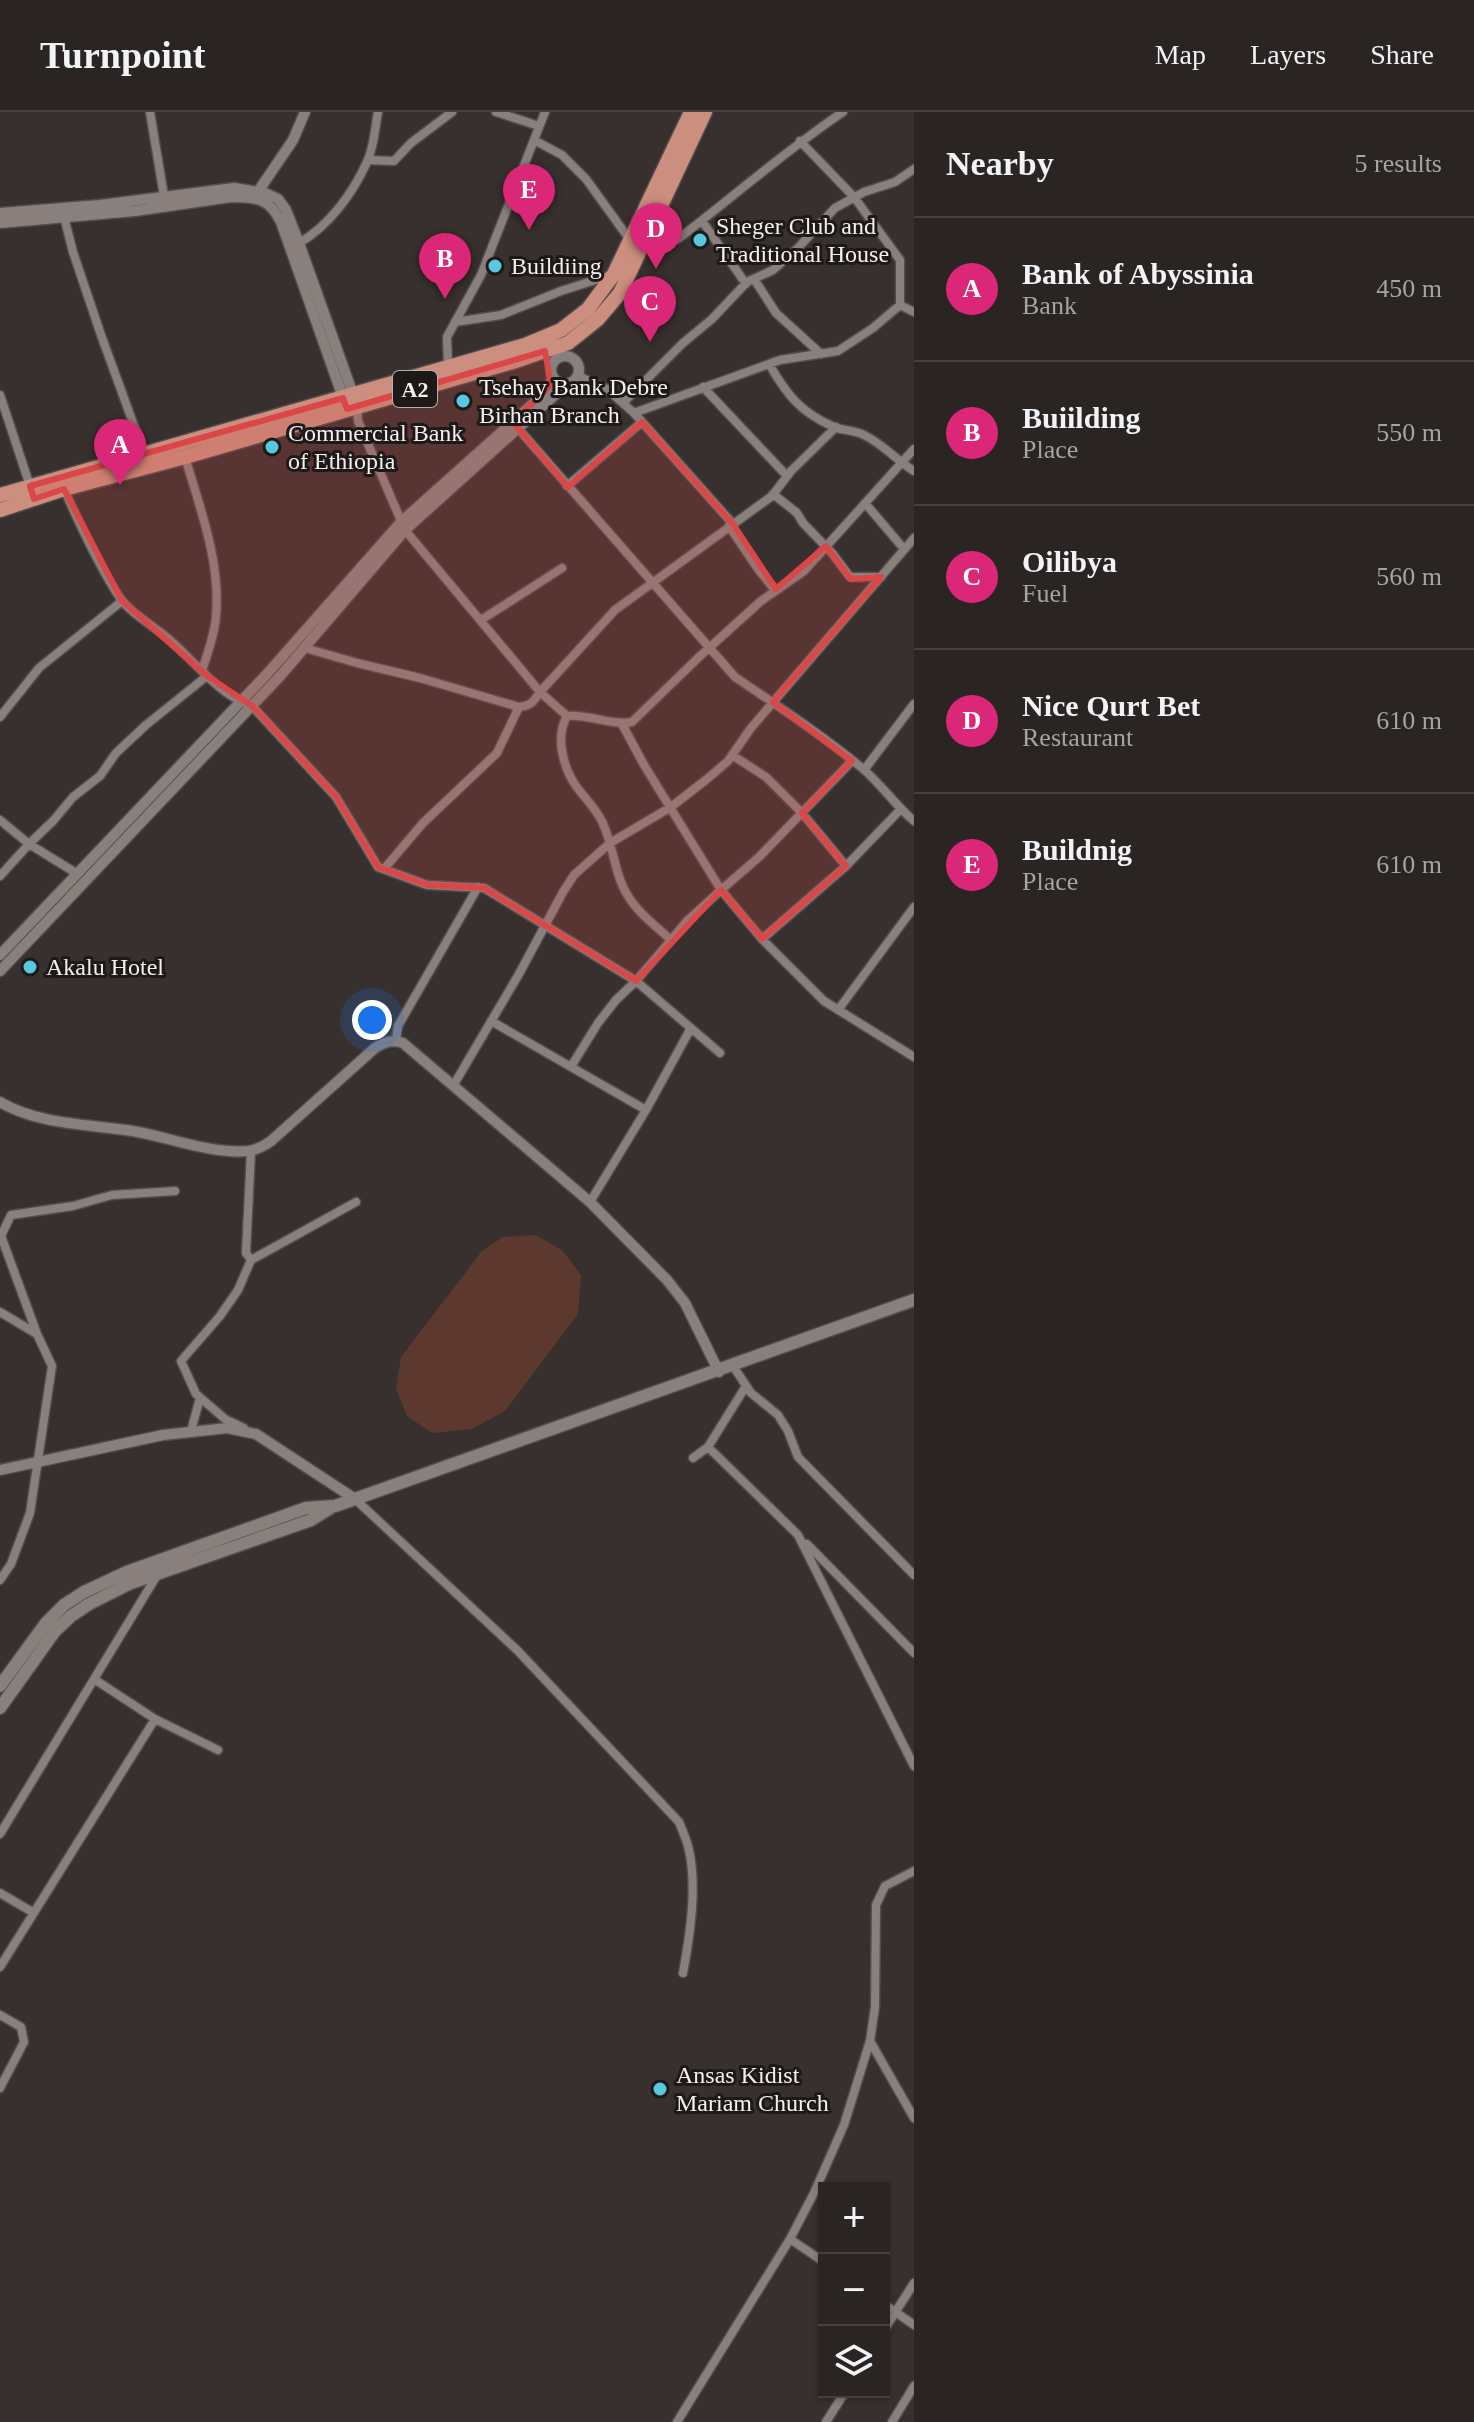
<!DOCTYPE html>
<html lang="en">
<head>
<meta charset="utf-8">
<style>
  body { margin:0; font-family:"Times New Roman",serif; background:#322c2a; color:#f1f3f6 }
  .controls { position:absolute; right:24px; bottom:24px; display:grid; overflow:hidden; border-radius:0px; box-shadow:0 2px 6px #0004 }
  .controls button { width:72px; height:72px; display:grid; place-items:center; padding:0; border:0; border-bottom:2px solid #464140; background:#2a2422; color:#f1f3f6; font:40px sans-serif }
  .you { position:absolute; left:372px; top:908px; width:28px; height:28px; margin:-20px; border:6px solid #fff; border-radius:50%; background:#1a73e8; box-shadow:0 0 0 12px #1a73e833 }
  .badge { display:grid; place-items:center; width:52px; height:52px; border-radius:50%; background:#db2777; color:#fff; font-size:26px; font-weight:700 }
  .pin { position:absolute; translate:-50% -66px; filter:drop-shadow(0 2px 4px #0008) }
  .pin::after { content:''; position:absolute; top:42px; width:28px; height:24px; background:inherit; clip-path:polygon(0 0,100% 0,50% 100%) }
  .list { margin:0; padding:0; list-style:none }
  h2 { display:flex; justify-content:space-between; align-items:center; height:104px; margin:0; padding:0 32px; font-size:34px }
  h2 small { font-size:26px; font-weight:400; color:#a5a4a5 }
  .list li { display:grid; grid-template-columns:52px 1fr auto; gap:24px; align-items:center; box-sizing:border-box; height:144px; padding:0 32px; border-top:2px solid #464140 }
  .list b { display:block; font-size:30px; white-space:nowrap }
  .list p { margin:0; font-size:26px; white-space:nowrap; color:#a5a4a5 }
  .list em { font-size:26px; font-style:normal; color:#a5a4a5 }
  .icon { flex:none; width:44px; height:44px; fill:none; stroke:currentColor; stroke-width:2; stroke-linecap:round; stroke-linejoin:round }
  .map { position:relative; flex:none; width:914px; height:2310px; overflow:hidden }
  header { display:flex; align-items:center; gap:48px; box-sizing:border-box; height:112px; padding:0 40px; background:#2a2422; border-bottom:2px solid #464140 }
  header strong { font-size:38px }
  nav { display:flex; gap:44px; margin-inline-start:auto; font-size:28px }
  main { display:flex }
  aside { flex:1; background:#2a2422 }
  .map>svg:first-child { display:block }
  .green { fill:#5d382f }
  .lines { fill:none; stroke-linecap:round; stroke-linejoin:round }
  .minor-casing { stroke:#524c4a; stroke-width:11 }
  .tertiary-casing { stroke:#524c4a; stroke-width:13 }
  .secondary-casing { stroke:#524c4a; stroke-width:15 }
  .trunk-casing { stroke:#524c4a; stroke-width:17 }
  .minor { stroke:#89807d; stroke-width:8 }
  .tertiary { stroke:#89807d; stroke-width:10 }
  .secondary { stroke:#89807d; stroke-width:12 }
  .trunk { stroke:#cc8e7e; stroke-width:14 }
  .marked { fill:#db4646; fill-opacity:0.2; stroke:#db4646; stroke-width:6; stroke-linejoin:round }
  .poi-dot { fill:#56c9e1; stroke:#1c1918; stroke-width:3 }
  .labels { text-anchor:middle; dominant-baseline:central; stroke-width:6; stroke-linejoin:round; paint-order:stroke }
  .shield { fill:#1c1918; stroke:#b4afae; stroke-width:2 }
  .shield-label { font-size:22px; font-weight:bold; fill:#f5efee }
  .poi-label { font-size:24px; fill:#f5efee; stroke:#1c1918; text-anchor:start }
</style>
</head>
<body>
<header>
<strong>Turnpoint</strong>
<nav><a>Map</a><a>Layers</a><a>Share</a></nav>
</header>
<main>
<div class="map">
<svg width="914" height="2310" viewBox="0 0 914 2310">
  <rect width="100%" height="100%" fill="#38302e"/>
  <path class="green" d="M535,1123L562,1138L581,1163L578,1202L505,1299L472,1317L432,1321L407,1304L396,1277L401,1245L482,1139L503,1125Z"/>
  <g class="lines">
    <defs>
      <path id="minor" d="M150,0L165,90
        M496,0L539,14
        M534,28L562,43L586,67L630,128C645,131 663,133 678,127C733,85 785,39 843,0
        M800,29L854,85L900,148V193
        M368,48L394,49L411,31L452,0
        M63,101L73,140L101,223L144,341
        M702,109L746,172
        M299,131C329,114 353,81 367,50C374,35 375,16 378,0
        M754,167L776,201L821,242
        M455,210L501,203L561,179L611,163
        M769,252C787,283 800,300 834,315C844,319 855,318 864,323C883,332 896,348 914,359
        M448,255L447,225L481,163L545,0
        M578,264L607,277L634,301L733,412
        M703,275L787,364
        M0,283L31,377
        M623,291L683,231L712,207L747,170L773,158L797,137L835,96L864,80L895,70L914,57
        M634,301L780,248L838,239L873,216L900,193L914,200
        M516,314L735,565C778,594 822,623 862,656C881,672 895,693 914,709
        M185,345C200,396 221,451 216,504C215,522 207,542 202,559
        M567,374L642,310
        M64,377C79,411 100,456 120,486C131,502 157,516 171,529C197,552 219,583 252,594L336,685L378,755L427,773L484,776L636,869L720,941
        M773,382L797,401L803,411L832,441L850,465H881
        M865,391L904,437
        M729,414L758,457L775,478
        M481,508L562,456
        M305,536L357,551L420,566L519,595C531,594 534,589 540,580L405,418L358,309L357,294
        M567,604L540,580L615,498L772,384L791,359L836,315
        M0,605L39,556L122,489
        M622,612L644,653L721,778L686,810L671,828C657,815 638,801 628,784C615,764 614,737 604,714C598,698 586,688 576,674C563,655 555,625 567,604C589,602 612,614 632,610L699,545L761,489L804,459L914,337
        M732,643L766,665L802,701L846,754
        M852,649L759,745L721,778L762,827L824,889L914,945
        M864,658L914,592
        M0,708L29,732L76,761
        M384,757L423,711L497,641L519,595
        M0,764L29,732L53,709L73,685L100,664L116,641L146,613L207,564
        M762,827L846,754L900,698
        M838,898L914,795
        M491,909L646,998
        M396,928L398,914L478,775
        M572,953L598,911L616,888L636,869L671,828
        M453,974L519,862L563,780L574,763L610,731L671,695L707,667L728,649L751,616L914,426
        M251,1039L246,1141L251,1148
        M590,1090L646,998L691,916
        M1,1124L11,1103L73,1094L112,1083L175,1079
        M0,1125L1,1124L37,1222
        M0,1200L37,1222L52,1254L30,1401L11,1452L0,1468
        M733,1254L751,1281L778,1303L788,1319L798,1345L914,1463
        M244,1316L225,1307L196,1282L181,1249L220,1204L238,1178L251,1148L356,1090
        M191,1319L200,1286
        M708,1335L798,1423L914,1654
        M693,1346L708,1335L746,1274
        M355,1387L517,1538L679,1710C682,1718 686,1726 688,1734C698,1772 690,1823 683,1861
        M807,1432L914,1541
        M94,1567L155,1607L218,1638
        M0,1722L159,1460
        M0,1781L34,1801
        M0,1855L155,1607
        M0,1903L21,1915L24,1930L0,1976
        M870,1929L914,2006
        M790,2127L824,2150
        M884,2192L914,2213
        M884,2218L914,2171
        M677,2310L790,2127L814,2081L844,2013L870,1929L875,1895L876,1793L885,1774L914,1759
        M826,2310L845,2280
        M892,2310L914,2274"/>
      <path id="tertiary" d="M255,84L293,28L305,0
        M0,101L100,93L234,76L265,81L278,87L286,98L299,131L355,288
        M0,111L135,99L231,85C257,85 269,86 281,110L345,291
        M551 258a14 14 0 1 1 28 0a14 14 0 1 1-28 0Z
        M0,843L267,562L401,410L545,281L553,266
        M0,859L281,563L405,418L567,272
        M0,990C41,1014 93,1012 138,1020C174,1027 212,1042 248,1039C257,1038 264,1034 271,1029L375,936C385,930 392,927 403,931L590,1090L667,1168L685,1191L719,1260
        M0,1358L163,1323L227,1316L256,1322L355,1387"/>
      <path id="secondary" d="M0,1574L46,1511L64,1493L84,1480L127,1460L306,1396L335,1394L355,1387L914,1188
        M0,1596L55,1519L71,1504L89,1492L131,1471L311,1408L332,1395"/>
      <path id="trunk" d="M0,383L525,233L561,218L588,197L614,162L691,0
        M0,398L64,377L185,345L516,249L568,231L598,207L620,181L705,0"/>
    </defs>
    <use href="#minor" class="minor-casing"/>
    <use href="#tertiary" class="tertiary-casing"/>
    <use href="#secondary" class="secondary-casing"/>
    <use href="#trunk" class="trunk-casing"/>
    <use href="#minor" class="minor"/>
    <use href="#tertiary" class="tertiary"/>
    <use href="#secondary" class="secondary"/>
    <use href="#trunk" class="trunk"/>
  </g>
  <path class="marked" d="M545,239L551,273L513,310L568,375L642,310L733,412L776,477L826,434L851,467L881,465L773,590L852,649L802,701L846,754L762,827L721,778L636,869L484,776L427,773L378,755L336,685L252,594L207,564L122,489L64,377L34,387L30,374L343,286L347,297Z"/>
  <g class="poi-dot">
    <circle cx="700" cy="128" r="8"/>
    <circle cx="495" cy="154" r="8"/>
    <circle cx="463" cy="289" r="8"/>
    <circle cx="272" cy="335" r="8"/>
    <circle cx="30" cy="855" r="8"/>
    <circle cx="660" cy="1977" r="8"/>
  </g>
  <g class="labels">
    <rect class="shield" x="393" y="259" width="44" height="36" rx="6"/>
    <g class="shield-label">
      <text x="415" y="277">A2</text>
    </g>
    <g class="poi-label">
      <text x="716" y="114">Sheger Club and<tspan x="716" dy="28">Traditional House</tspan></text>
      <text x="511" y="154">Buildiing</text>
      <text x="479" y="275">Tsehay Bank Debre<tspan x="479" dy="28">Birhan Branch</tspan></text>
      <text x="288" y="321">Commercial Bank<tspan x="288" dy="28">of Ethiopia</tspan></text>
      <text x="46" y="855">Akalu Hotel</text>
      <text x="676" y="1963">Ansas Kidist<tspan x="676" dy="28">Mariam Church</tspan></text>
    </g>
  </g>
</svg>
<div class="controls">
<button>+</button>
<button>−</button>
<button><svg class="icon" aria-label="layers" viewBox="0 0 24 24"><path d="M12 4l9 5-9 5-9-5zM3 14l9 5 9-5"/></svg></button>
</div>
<div class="you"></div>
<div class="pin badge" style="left:120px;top:373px">A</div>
<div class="pin badge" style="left:445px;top:187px">B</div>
<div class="pin badge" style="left:650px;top:230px">C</div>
<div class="pin badge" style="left:656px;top:157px">D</div>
<div class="pin badge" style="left:529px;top:118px">E</div>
</div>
<aside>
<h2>Nearby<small>5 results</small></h2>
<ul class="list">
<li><span class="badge">A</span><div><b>Bank of Abyssinia</b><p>Bank</p></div><em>450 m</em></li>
<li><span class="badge">B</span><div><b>Buiilding</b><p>Place</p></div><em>550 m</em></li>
<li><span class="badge">C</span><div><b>Oilibya</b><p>Fuel</p></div><em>560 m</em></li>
<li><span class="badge">D</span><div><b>Nice Qurt Bet</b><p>Restaurant</p></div><em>610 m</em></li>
<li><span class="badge">E</span><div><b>Buildnig</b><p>Place</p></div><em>610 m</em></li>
</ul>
</aside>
</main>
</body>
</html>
